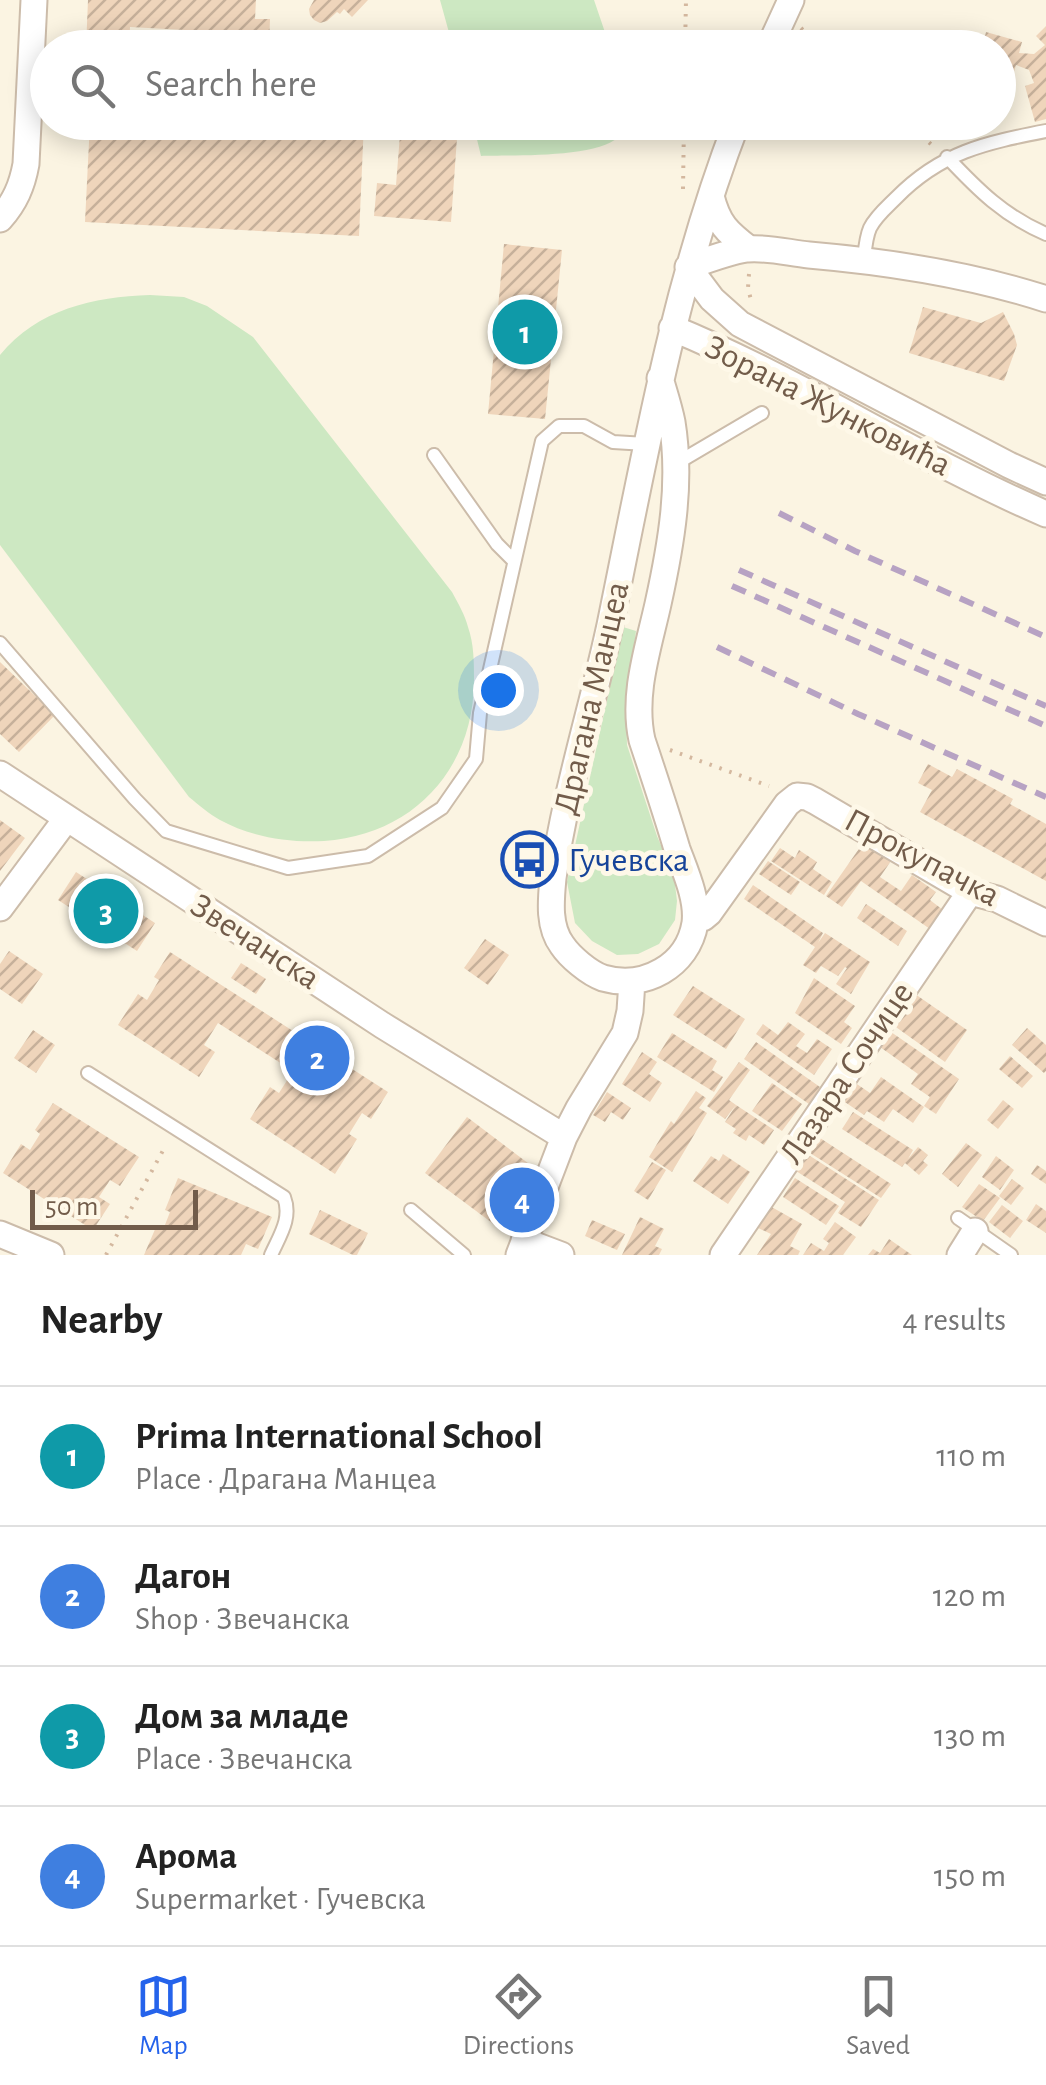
<!DOCTYPE html>
<html lang="en">
<head>
<meta charset="utf-8">
<style>
  body { margin:0; font-family:"Alegreya Sans",sans-serif; background:#f2f2f2; color:#222 }
  .scale { position:absolute; left:30px; bottom:25px; width:168px; box-sizing:border-box; padding-left:10px; border:5px solid #725c4a; border-top:0; font-size:28px; line-height:35px; white-space:nowrap; color:#725c4a; -webkit-text-stroke:8px #fef8e8; paint-order:stroke }
  .you { position:absolute; left:498px; top:690px; width:35px; height:35px; margin:-25px; border:8px solid #fff; border-radius:50%; background:#1a73e8; box-shadow:0 0 0 15px #1a73e833 }
  .badge { display:grid; place-items:center; width:65px; height:65px; border-radius:50%; background:#2563eb; color:#fff; font-size:32px; font-weight:700 }
  .pin { position:absolute; translate:-50% -50%; border:5px solid #fff; box-shadow:0 2px 10px #0006 }
  .list { margin:0; padding:0; list-style:none }
  h2 { display:flex; justify-content:space-between; align-items:center; height:130px; margin:0; padding:0 40px; font-size:42px }
  h2 small { font-size:32px; font-weight:400; color:#767676 }
  .list li { display:grid; grid-template-columns:65px 1fr auto; gap:30px; align-items:center; box-sizing:border-box; height:140px; padding:0 40px; border-top:2px solid #e0e0e0 }
  .list b { display:block; font-size:38px; white-space:nowrap }
  .list p { margin:0; font-size:32px; white-space:nowrap; color:#767676 }
  .list em { font-size:32px; font-style:normal; color:#767676 }
  .icon { flex:none; width:55px; height:55px; fill:none; stroke:currentColor; stroke-width:2; stroke-linecap:round; stroke-linejoin:round }
  .map { position:relative; flex:none; width:1046px; height:1255px; overflow:hidden }
  .search { position:absolute; background:#fff; box-shadow:0 5px 25px #0003; left:30px; right:30px; top:30px; height:110px; display:flex; align-items:center; gap:25px; box-sizing:border-box; padding:0 35px; border-radius:55px; color:#767676; font-size:38px }
  .sheet { height:690px; background:#fff }
  nav { display:flex; justify-content:space-around; align-items:center; box-sizing:border-box; height:140px; border-top:2px solid #e0e0e0; background:#fff; font-size:28px; color:#767676 }
  nav a { display:grid; justify-items:center; gap:5px }
  nav .on { color:#2563eb }
  .map>svg:first-child { display:block }
  .green { fill:#cde8c2 }
  .building { fill:url(#building-hatch) }
  .lines { fill:none; stroke-linecap:round; stroke-linejoin:round }
  .service-casing { stroke:#ccbcaa; stroke-width:16 }
  .minor-casing { stroke:#ccbcaa; stroke-width:29 }
  .path { stroke:#d4b89f; stroke-width:4; stroke-dasharray:2.5 8; stroke-linecap:butt }
  .service { stroke:#fff; stroke-width:12 }
  .minor { stroke:#fff; stroke-width:25 }
  .rail { stroke:#b7a2c3; stroke-width:6; stroke-dasharray:15 10; stroke-linecap:butt }
  .labels { text-anchor:middle; dominant-baseline:central; stroke-width:10; stroke-linejoin:round; paint-order:stroke }
  .street-label { font-size:35px; fill:#725c4a; stroke:#fef8e8 }
  .transit-label { font-size:35px; fill:#164399; stroke:#fef8e8; text-anchor:start }
</style>
</head>
<body>
<div class="map">
<svg width="1046" height="1255" viewBox="0 0 1046 1255">
  <defs>
    <pattern id="building-hatch" width="6" height="6" patternUnits="userSpaceOnUse" patternTransform="scale(2.5)"><rect width="6" height="6" fill="#efd5bb"/><path d="M-1 1l2-2M0 6l6-6M5 7l2-2" fill="none" stroke="#c6b09a"/></pattern>
  </defs>
  <rect width="100%" height="100%" fill="#fbf4e2"/>
  <path class="green" d="M440,0H594L610,47H453Z
    M473,123V122L625,123C624,124 619,136 618,137C598,158 511,155 481,156Z
    M150,295L184,297L207,306L253,337L452,592C458,603 465,615 468,627C474,644 474,662 474,680C474,769 413,835 324,841C289,843 251,837 220,820C209,814 199,805 189,797L0,545V355C38,309 93,297 150,295Z
    M623,627L636,631L626,708L627,745L657,836L674,876L677,901L675,920L659,944L638,954L617,955L592,941L575,923L567,882Z"/>
  <path class="building" d="M88,0H256L255,19H270L269,48H221V32L130,27L129,48H86Z
    M314,0H368L352,17L344,9L340,14L337,12L327,21L320,23L314,20L310,15L309,9Z
    M1046,26V119L1035,122L1025,86L1034,83L1029,70L1016,65L1013,75L998,71V48H982L986,32L1022,42L1019,53L1034,54L1045,45L1036,36Z
    M323,40L373,45V48H322Z
    M90,122H364L359,236L85,222Z
    M401,122L458,124L451,222L374,216L377,183L396,185Z
    M504,244L562,250L545,419L488,414Z
    M923,307L981,323L1003,312L1014,334L1017,345L1004,381L909,353Z
    M0,662L55,715L19,752L0,734Z
    M928,764L952,777L957,769L1013,799L1010,804L1046,824V881L920,812L932,790L918,783Z
    M0,820L25,838L0,871Z
    M863,843L891,861L880,877L901,891L912,875L936,892L930,900L943,910L930,929L861,881L842,907L826,896Z
    M780,848L795,858L799,850L817,862L813,869L832,882L824,895L771,861Z
    M768,861L800,882L791,895L759,874Z
    M76,872L155,923L137,951L58,900Z
    M753,885L823,933L818,943L825,933L870,962L851,994L836,984L847,968L845,967L838,976L821,966L816,973L803,965L815,947L744,899Z
    M866,904L907,931L898,946L857,918Z
    M485,939L509,955L488,985L464,968Z
    M9,951L43,974L22,1004L0,989V964Z
    M170,952L388,1092L371,1119L362,1113L349,1134L357,1139L335,1174L250,1119L270,1087L279,1093L293,1071L218,1023L204,1045L215,1052L199,1077L118,1025L138,994L147,1000L159,980L154,977Z
    M241,963L266,979L256,994L231,978Z
    M814,978L855,1006L844,1022L852,1028L841,1044L795,1013Z
    M693,986L745,1019L726,1049L673,1015Z
    M915,994L967,1030L945,1062L893,1025Z
    M788,1022L805,1034L796,1046L807,1053L817,1039L832,1049L814,1075L756,1034L763,1024L778,1035Z
    M1027,1028L1046,1045V1071L1044,1073L1012,1045Z
    M33,1030L55,1045L36,1073L14,1058Z
    M891,1032L959,1079L936,1114L924,1106L930,1097L911,1084L918,1074L880,1047Z
    M672,1033L717,1061L712,1070L723,1077L714,1092L657,1057Z
    M756,1042L820,1087L809,1104L744,1059Z
    M642,1052L657,1062L649,1074L662,1083L650,1102L622,1084Z
    M1010,1056L1033,1076L1022,1088L999,1069Z
    M739,1062L750,1070L729,1100L736,1105L725,1119L707,1106Z
    M881,1077L924,1107L913,1123L893,1109L884,1122L867,1111L864,1115L839,1098L851,1080L870,1093Z
    M772,1083L802,1104L782,1131L752,1111Z
    M696,1091L706,1098L699,1108L707,1113L672,1172L649,1157L671,1121L674,1124Z
    M607,1092L631,1108L623,1120L611,1112L605,1122L593,1115Z
    M1003,1100L1014,1109L998,1129L987,1120Z
    M53,1103L139,1157L120,1186L110,1180L99,1197L110,1204L93,1230L3,1173L21,1144L30,1150L40,1134L35,1130Z
    M736,1105L774,1130L764,1145L749,1135L746,1141L733,1133L736,1129L725,1122Z
    M853,1112L913,1150L908,1159L918,1147L928,1155L923,1161L928,1165L919,1175L905,1163L902,1167L842,1129Z
    M467,1117L541,1173L499,1228L425,1173Z
    M820,1138L891,1184L881,1198L810,1153Z
    M966,1143L982,1155L958,1187L942,1174Z
    M723,1154L750,1172L728,1204L693,1181L711,1156L719,1161Z
    M807,1154L879,1200L861,1227L838,1213L845,1202L796,1171Z
    M996,1156L1014,1170L1000,1190L982,1177Z
    M652,1162L666,1170L648,1200L634,1191Z
    M1037,1165L1046,1171V1184L1031,1174Z
    M178,1178L272,1217L258,1249L246,1244L241,1255H144L156,1227L163,1230L170,1212L165,1210Z
    M795,1178L839,1206L826,1225L783,1197Z
    M1012,1179L1024,1188L1011,1205L999,1196Z
    M979,1184L1000,1198L983,1221L962,1207Z
    M1036,1204L1046,1211V1233L1026,1220Z
    M768,1205L802,1224L790,1246L800,1251L798,1255H757L771,1234L756,1227Z
    M1002,1205L1023,1221L1010,1238L989,1222Z
    M320,1210L368,1233L357,1255H353L309,1234Z
    M640,1217L664,1229L655,1246L662,1249L659,1255H622Z
    M592,1220L625,1234L617,1250L585,1236Z
    M835,1222L856,1237L843,1255H803L811,1243L824,1251L829,1243L823,1239Z
    M889,1239L912,1255H868L873,1249L880,1253Z"/>
  <g class="lines">
    <defs>
      <path id="service" d="M947,157C978,190 1004,216 1046,234
        M864,259C865,249 866,237 870,228C876,216 887,207 896,198C941,152 985,143 1046,131
        M434,455L497,544L514,561
        M677,463L762,413
        M0,643L135,799L166,831L288,868L368,856L442,808L476,759L480,713L542,441L559,426H584L613,442L646,444
        M88,1073L284,1197C292,1218 280,1235 271,1255
        M411,1210L464,1255
        M958,1218L1011,1255"/>
      <path id="minor" d="M769,48L791,0
        M711,196C718,224 727,232 749,249
        M0,219C15,202 22,186 26,164L34,0
        M688,267L712,299L740,324L1009,465L1046,482
        M688,267C707,260 727,252 747,249C767,247 789,253 809,255C890,262 969,274 1046,299
        M672,328C801,381 918,459 1046,514
        M660,378C664,392 669,407 672,422C682,483 671,545 658,604C648,649 632,695 642,740C654,776 666,812 677,849C685,871 698,899 695,923C688,966 644,990 603,978C589,973 570,957 562,945C548,926 551,900 553,878C565,793 592,709 610,625C645,455 674,285 737,122
        M0,774L382,1025L564,1137
        M0,908L67,818
        M696,919L703,918L709,913L787,804L797,796L807,797L815,801L970,892L997,899L1046,923
        M0,1234L51,1255
        M524,1241L561,1255
        M519,1255L564,1137L579,1108L625,1033L630,1011L632,981
        M723,1255L970,892
        M960,1255L975,1231"/>
    </defs>
    <use href="#service" class="service-casing"/>
    <use href="#minor" class="minor-casing"/>
    <path class="path" d="M801,28L820,48
      M685,48L686,0
      M905,122L932,145
      M683,189L684,122
      M749,274L748,288L751,300
      M670,750L769,786
      M106,1255L166,1145"/>
    <use href="#service" class="service"/>
    <use href="#minor" class="minor"/>
    <path class="rail" d="M779,513L855,551L1046,637
      M739,570L1046,706
      M732,586L1046,726
      M717,647L858,714L1046,797"/>
  </g>
  <defs>
    <symbol id="bus-ring" viewBox="-11 -11 22 22"><circle r="9.5" fill="#fef8e8" stroke="#1a4fb4" stroke-width="1.5"/><path d="M-5-6H5V4H4V6H2V4H-2V6H-4V4H-5ZM-3.5-4V0h7V-4ZM-3.5 1.2v1.5H-2V1.2ZM2 1.2v1.5H3.5V1.2Z" fill="#1a4fb4"/></symbol>
  </defs>
  <g fill-rule="evenodd">
    <use href="#bus-ring" x="498" y="828" width="63" height="63"/>
  </g>
  <g class="labels">
    <g class="street-label">
      <text transform="translate(828 406) rotate(27)">Зорана Жунковића</text>
      <text transform="translate(592 698) rotate(-77)">Драгана Манцеа</text>
      <text transform="translate(922 858) rotate(28)">Прокупачка</text>
      <text transform="translate(255 942) rotate(33)">Звечанска</text>
      <text transform="translate(847 1073) rotate(-56)">Лазара Сочице</text>
    </g>
    <g class="transit-label">
      <text x="568" y="860">Гучевска</text>
    </g>
  </g>
</svg>
<div class="scale">50 m</div>
<div class="you"></div>
<div class="pin badge" style="left:525px;top:332px;background:#0f9aa8">1</div>
<div class="pin badge" style="left:317px;top:1058px;background:#3f7fe0">2</div>
<div class="pin badge" style="left:106px;top:911px;background:#0f9aa8">3</div>
<div class="pin badge" style="left:522px;top:1200px;background:#3f7fe0">4</div>
<div class="search"><svg class="icon" aria-label="search" viewBox="0 0 24 24"><circle cx="10" cy="10" r="6"/><path d="M15 15l6 6"/></svg>Search here</div>
</div>
<section class="sheet">
<h2>Nearby<small>4 results</small></h2>
<ul class="list">
<li><span class="badge" style="background:#0f9aa8">1</span><div><b>Prima International School</b><p>Place · Драгана Манцеа</p></div><em>110 m</em></li>
<li><span class="badge" style="background:#3f7fe0">2</span><div><b>Дагон</b><p>Shop · Звечанска</p></div><em>120 m</em></li>
<li><span class="badge" style="background:#0f9aa8">3</span><div><b>Дом за младе</b><p>Place · Звечанска</p></div><em>130 m</em></li>
<li><span class="badge" style="background:#3f7fe0">4</span><div><b>Арома</b><p>Supermarket · Гучевска</p></div><em>150 m</em></li>
</ul>
</section>
<nav>
<a class="on"><svg class="icon" aria-label="map" viewBox="0 0 24 24"><path d="M3 6l6-2 6 2 6-2v14l-6 2-6-2-6 2zM9 4v14M15 6v14"/></svg>Map</a>
<a><svg class="icon" aria-label="directions" viewBox="0 0 24 24"><path d="M12 3l9 9-9 9-9-9zM9 14v-3h6M13 9l2 2-2 2"/></svg>Directions</a>
<a><svg class="icon" aria-label="saved" viewBox="0 0 24 24"><path d="M7 4h10v16l-5-4-5 4z"/></svg>Saved</a>
</nav>
</body>
</html>
